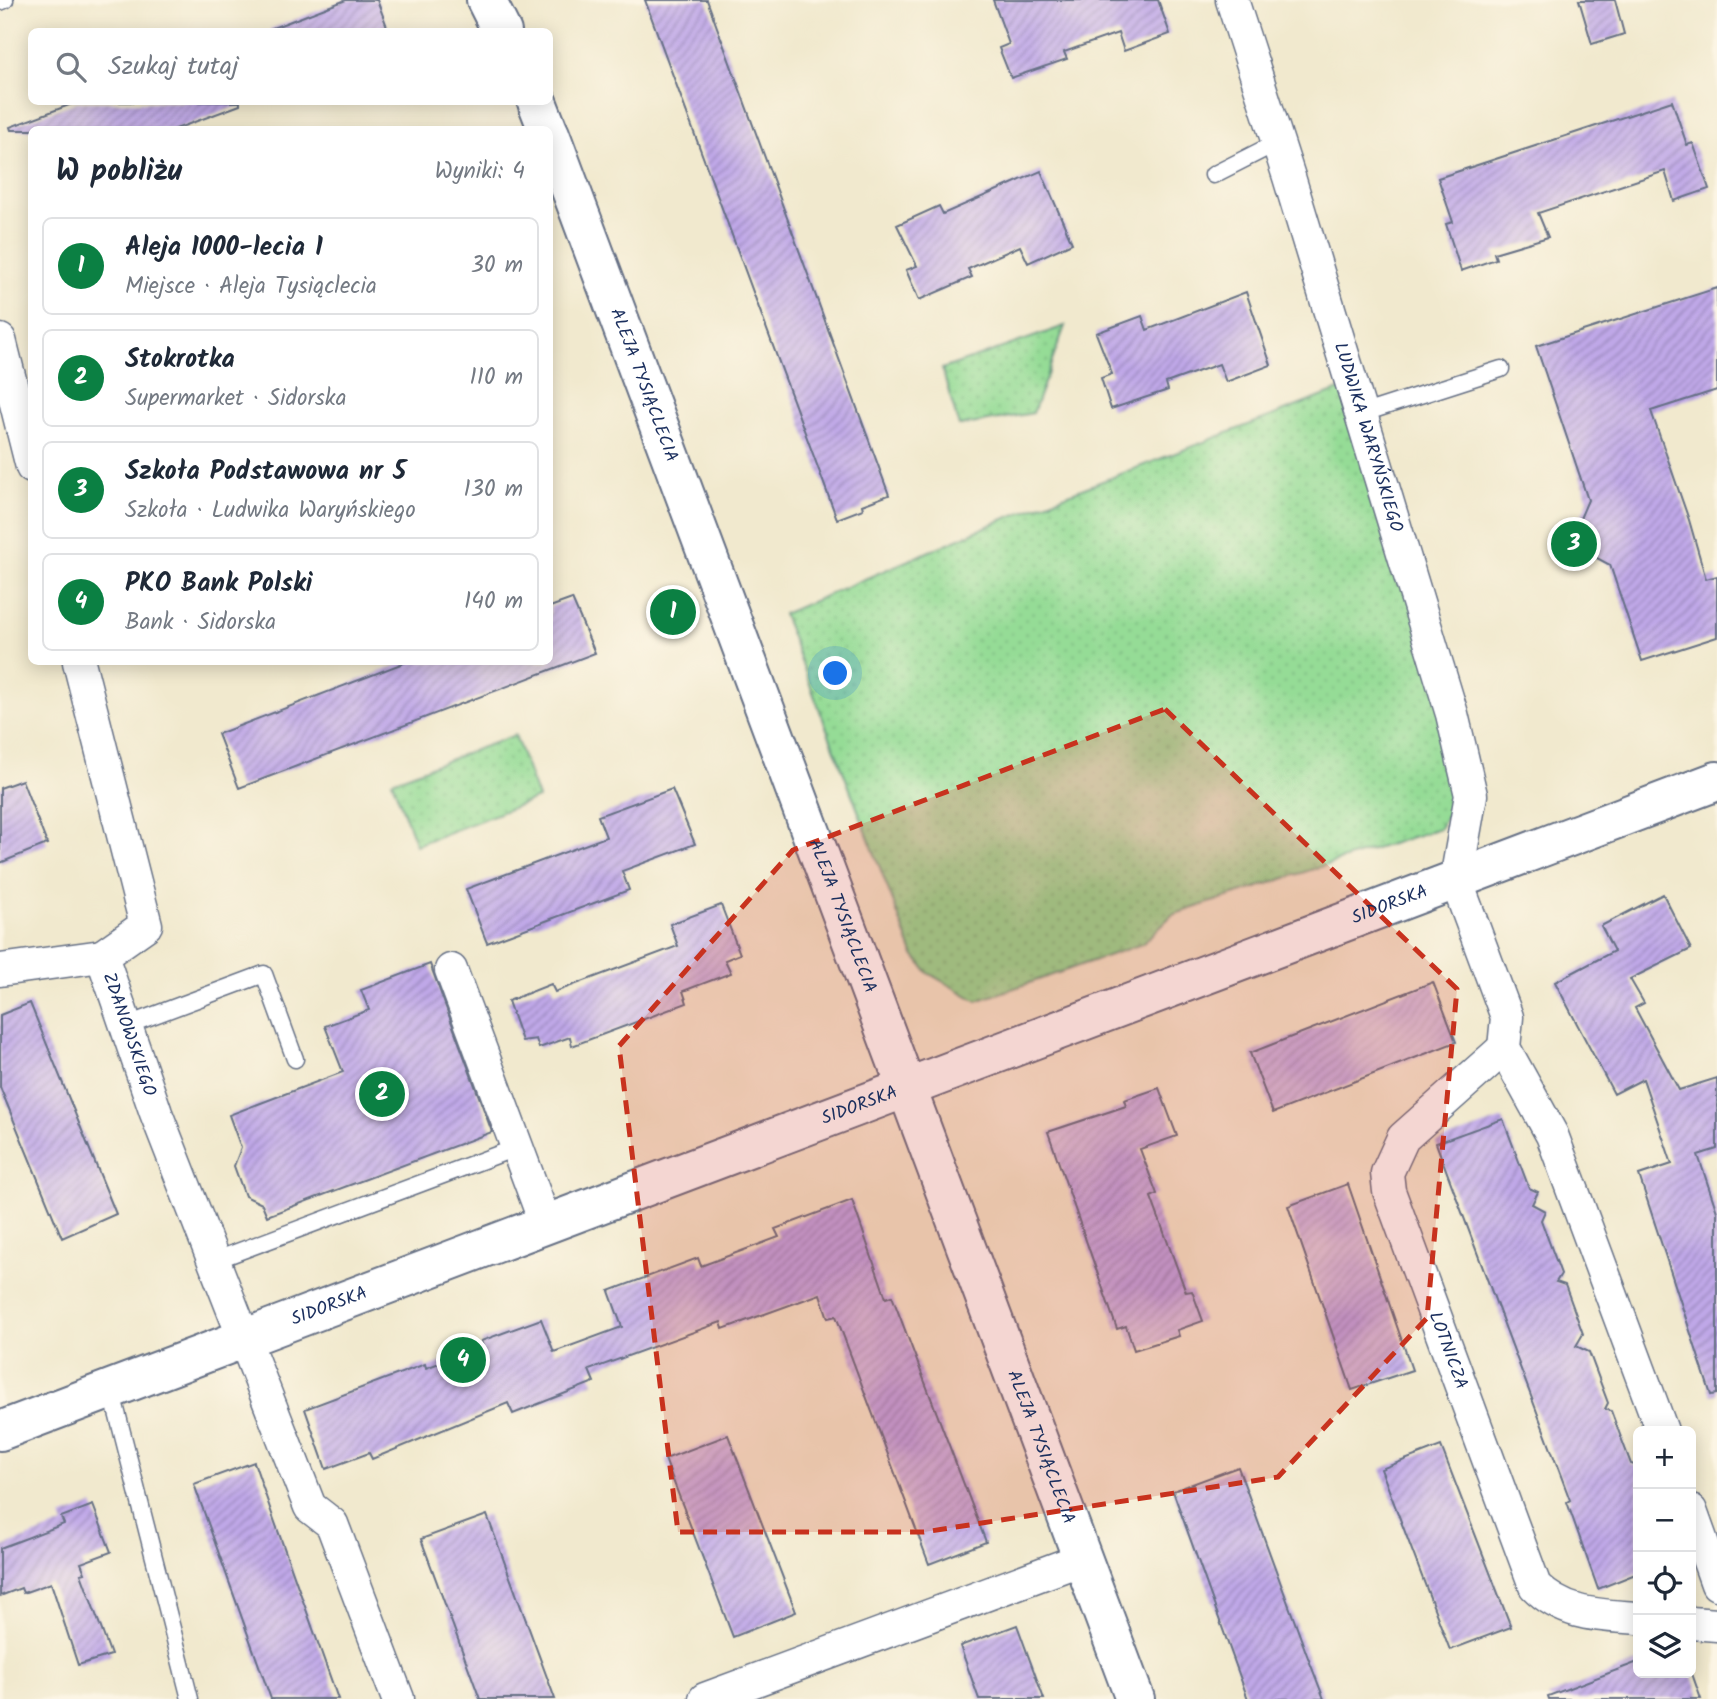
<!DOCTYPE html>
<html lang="pl">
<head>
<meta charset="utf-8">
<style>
  body { margin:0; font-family:Kalam,sans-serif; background:#f2f2f3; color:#1f2937 }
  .controls { position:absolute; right:21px; bottom:21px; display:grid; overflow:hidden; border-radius:10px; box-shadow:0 4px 18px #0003 }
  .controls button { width:63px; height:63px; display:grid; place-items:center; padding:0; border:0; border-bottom:2px solid #e0e1e3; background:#fff; color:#1f2937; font:35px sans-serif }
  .you { position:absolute; left:836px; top:674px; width:24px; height:24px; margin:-18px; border:5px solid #fff; border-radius:50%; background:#1a73e8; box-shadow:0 0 0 10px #1a73e833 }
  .badge { display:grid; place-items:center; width:46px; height:46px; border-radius:50%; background:#0b8043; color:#fff; font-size:23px; font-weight:700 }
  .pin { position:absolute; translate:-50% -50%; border:4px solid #fff; box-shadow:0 2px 7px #0006 }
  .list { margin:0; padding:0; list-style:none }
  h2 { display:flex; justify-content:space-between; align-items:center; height:91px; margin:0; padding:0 28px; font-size:30px }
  h2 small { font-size:23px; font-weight:400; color:#747a83 }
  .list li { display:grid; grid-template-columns:46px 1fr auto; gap:21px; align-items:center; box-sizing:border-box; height:98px; margin:0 14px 14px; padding:0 14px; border:2px solid #e0e1e3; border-radius:10px }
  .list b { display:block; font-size:26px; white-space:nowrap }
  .list p { margin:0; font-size:23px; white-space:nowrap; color:#747a83 }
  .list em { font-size:23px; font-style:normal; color:#747a83 }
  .icon { flex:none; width:38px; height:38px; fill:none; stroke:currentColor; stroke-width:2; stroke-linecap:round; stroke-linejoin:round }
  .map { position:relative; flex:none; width:1717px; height:1699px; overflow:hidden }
  .search { position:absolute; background:#fff; box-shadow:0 4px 18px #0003; left:28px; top:28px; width:525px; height:77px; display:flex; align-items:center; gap:18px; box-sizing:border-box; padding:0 24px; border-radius:10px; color:#747a83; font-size:26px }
  .panel { position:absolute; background:#fff; box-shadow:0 4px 18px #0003; left:28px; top:126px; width:525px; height:539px; border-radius:10px }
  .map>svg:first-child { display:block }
  .grass { fill:url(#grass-dots); stroke:#58867a; stroke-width:2 }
  .building { fill:url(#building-hatch) }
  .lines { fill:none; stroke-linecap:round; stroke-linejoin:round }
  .lane-casing { stroke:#667085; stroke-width:19 }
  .street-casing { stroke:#667085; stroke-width:35 }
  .secondary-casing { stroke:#667085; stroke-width:42 }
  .lane { stroke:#fff; stroke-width:16 }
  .street { stroke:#fff; stroke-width:32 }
  .secondary { stroke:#fff; stroke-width:38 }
  .marked { fill:#c8321e; fill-opacity:0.2; stroke:#c8321e; stroke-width:5; stroke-dasharray:14 9; stroke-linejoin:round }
  .labels { text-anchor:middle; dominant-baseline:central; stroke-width:5; stroke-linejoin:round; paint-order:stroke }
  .street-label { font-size:18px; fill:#1b2f5e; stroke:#fcf5e5 }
</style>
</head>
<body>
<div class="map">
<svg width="1717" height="1699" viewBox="0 0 1717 1699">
  <defs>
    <pattern id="grass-dots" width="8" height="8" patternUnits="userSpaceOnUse" patternTransform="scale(1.75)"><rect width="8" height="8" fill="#95dc96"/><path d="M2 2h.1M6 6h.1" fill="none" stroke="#80bd84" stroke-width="1.8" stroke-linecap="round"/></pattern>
    <pattern id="building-hatch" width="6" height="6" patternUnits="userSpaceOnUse" patternTransform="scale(1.75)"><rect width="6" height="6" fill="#c0a8e8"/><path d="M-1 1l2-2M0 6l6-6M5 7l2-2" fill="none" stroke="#9b89bf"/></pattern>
  </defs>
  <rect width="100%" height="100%" fill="#fcf5e5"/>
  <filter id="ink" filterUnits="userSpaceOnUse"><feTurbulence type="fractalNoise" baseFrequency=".0143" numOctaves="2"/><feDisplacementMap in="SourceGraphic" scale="14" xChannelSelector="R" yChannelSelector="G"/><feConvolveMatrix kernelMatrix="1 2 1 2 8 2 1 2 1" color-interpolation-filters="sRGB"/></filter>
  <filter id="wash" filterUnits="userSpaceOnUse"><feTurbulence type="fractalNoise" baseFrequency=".00686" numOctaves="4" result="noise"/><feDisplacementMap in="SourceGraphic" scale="28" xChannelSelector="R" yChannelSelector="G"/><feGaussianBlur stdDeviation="1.57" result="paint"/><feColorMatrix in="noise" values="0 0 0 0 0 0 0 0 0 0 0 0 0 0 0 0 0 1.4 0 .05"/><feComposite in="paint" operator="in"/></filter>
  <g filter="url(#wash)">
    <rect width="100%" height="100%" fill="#f1e9ce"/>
    <path class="grass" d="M1065,326L1033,413L959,426L942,369Z
      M1352,385L1470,803L1451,808L1440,828L1172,915L1142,944L977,1001L928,973L913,954L783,614L1009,517Z
      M515,735L538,798L416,845L392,781Z"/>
    <g id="blocks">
      <path class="building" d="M346,0H377L389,32H270V29Z
        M645,0H707L889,495L862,505L863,509L837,519Z
        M993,0H1158L1170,34L1124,51L1118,33L1064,52L1067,59L1011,78L999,48L1009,44Z
        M1579,0H1615L1624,34L1592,44Z
        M1672,101L1687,145L1693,143L1709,189L1674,201L1665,171L1538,213L1548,237L1494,253L1496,259L1461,271L1446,224L1453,222L1438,178Z
        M77,102H240V105L173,130H11L10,127Z
        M1041,171L1072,243L1028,263L1020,246L968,269L972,277L919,300L906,270L917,266L897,225L939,206L943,214Z
        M1717,288V390L1651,411L1689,520L1706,579L1717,576V637L1642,661L1610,565L1582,550L1575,530L1588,500L1536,346Z
        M1246,292L1271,365L1226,382L1219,364L1166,383L1168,390L1111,409L1101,378L1112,374L1096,333L1142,316L1147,330Z
        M572,599L595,653L239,788L218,734L406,662H550V607Z
        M22,780L47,844L0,863V788Z
        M672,789L695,844L622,871L629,890L487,943L466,889L606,837L598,816Z
        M1663,894L1691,949L1630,979L1644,1003L1635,1008L1679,1090L1717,1078V1149L1698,1155L1717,1212V1394L1711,1395L1639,1175L1672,1164L1643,1079L1614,1094L1555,982L1614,951L1601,926Z
        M721,905L740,954L725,960L731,973L683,991L687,1003L572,1046L570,1037L539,1048L536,1039L522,1041L508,1001L551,984L555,992L678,946L670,924Z
        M430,964L492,1132L267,1216L262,1204L245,1196L234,1166L241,1148L229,1115L343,1072L325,1026L369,1010L361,990Z
        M1433,982L1456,1042L1273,1113L1250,1053Z
        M30,1003L116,1214L62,1238L0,1087V1015Z
        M1159,1088L1177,1136L1140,1149L1157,1194L1151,1197L1186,1292L1192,1291L1203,1321L1177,1330L1179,1336L1134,1350L1126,1326L1117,1329L1048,1132L1126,1106L1124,1100Z
        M1503,1119L1529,1188L1538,1192L1532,1204L1545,1211L1541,1220L1561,1274L1556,1282L1565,1285L1583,1334L1576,1346L1589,1352L1608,1403L1605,1409L1611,1411L1631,1464L1638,1466V1573L1598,1589L1567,1502L1570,1500L1436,1143Z
        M1348,1184L1412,1370L1352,1390L1288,1206Z
        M852,1200L886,1298L892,1296L986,1542L929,1564L836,1316L828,1318L820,1294L723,1329L721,1322L589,1370L594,1382L513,1414L508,1403L372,1459L369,1453L326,1469L305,1409L425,1364L426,1368L483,1347L481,1341L541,1319L554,1352L622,1327L609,1291L698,1258L701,1266L779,1237L775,1229Z
        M728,1435L796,1612L733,1637L665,1459Z
        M1441,1446L1511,1627L1450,1650L1381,1469Z
        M254,1462L272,1514L338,1699H271L194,1484Z
        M1238,1467L1307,1655L1324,1699H1248L1173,1491Z
        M93,1505L111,1552L81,1563L85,1573L81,1574L111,1655L78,1665L51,1583L23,1593L21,1588L0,1596V1548L64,1524L61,1517Z
        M487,1515L555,1699H480L421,1539Z
        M1017,1625L1044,1699H979L960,1646Z
        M1638,1662V1673L1691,1671L1701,1699H1549L1548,1696Z"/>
    </g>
  </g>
  <g filter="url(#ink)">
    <use href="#blocks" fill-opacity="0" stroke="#667085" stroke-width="2"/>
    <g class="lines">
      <defs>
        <path id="lane" d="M0,2L5,0
          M1213,175L1278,142
          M1361,414L1501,369
          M125,1026L264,974L295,1059
          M216,1260L518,1147
          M111,1389L190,1699"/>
        <g id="street">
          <path id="s1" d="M1232,0L1289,177L1452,714L1471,795L1456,880L1507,1017L1504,1048L1552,1135L1662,1431"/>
          <path d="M0,340L32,467"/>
          <path id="s2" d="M79,662L146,925L102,956L156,1113L310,1507L332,1524L398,1699"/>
          <path d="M0,970L102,956"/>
          <path d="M451,970L546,1225"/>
          <path id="s3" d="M1504,1048L1403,1138L1387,1173L1389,1191L1535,1586C1565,1616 1599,1615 1638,1618"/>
          <path d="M1691,1511L1717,1584"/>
          <path d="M1691,1623L1717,1625"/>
          <path d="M705,1699L1082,1559"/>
        </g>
        <g id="secondary">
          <path d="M486,0L502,32"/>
          <path d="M537,102L548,130"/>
          <path id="s4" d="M550,134L1135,1699"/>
          <path id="s5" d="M0,1431L1717,781"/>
        </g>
      </defs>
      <use href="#lane" class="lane-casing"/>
      <use href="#street" class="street-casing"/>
      <use href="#secondary" class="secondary-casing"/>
      <use href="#lane" class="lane"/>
      <use href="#street" class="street"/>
      <use href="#secondary" class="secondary"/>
    </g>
  </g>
  <path class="marked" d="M1165,709L1457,989L1427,1318L1278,1477L924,1532H678L619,1046L793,850Z"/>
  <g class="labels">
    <g class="street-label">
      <text stroke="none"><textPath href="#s4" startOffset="268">ALEJA TYSIĄCLECIA</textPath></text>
      <text stroke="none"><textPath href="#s1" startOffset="458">LUDWIKA WARYŃSKIEGO</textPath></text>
      <text stroke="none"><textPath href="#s5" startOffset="1486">SIDORSKA</textPath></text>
      <text stroke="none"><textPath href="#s4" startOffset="835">ALEJA TYSIĄCLECIA</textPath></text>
      <text stroke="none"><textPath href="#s2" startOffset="408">ZDANOWSKIEGO</textPath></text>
      <text stroke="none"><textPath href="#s5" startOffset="919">SIDORSKA</textPath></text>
      <text stroke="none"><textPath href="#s5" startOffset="352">SIDORSKA</textPath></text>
      <text stroke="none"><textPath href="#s3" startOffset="362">LOTNICZA</textPath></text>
      <text stroke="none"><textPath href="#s4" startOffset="1402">ALEJA TYSIĄCLECIA</textPath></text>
    </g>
  </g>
</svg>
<div class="controls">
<button>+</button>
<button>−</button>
<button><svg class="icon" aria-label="locate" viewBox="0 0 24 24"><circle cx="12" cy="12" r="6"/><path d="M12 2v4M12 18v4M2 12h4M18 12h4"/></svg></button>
<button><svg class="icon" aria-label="layers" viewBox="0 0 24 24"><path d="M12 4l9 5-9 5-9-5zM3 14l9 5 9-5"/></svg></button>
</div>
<div class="you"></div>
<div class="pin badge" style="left:673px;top:612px">1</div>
<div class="pin badge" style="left:382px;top:1094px">2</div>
<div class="pin badge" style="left:1574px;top:544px">3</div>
<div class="pin badge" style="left:463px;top:1360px">4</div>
<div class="search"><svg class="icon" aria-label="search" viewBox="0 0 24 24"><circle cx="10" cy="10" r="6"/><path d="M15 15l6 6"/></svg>Szukaj tutaj</div>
<section class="panel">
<h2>W pobliżu<small>Wyniki: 4</small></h2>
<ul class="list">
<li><span class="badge">1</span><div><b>Aleja 1000-lecia 1</b><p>Miejsce · Aleja Tysiąclecia</p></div><em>30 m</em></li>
<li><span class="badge">2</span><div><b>Stokrotka</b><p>Supermarket · Sidorska</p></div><em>110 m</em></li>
<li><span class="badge">3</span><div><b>Szkoła Podstawowa nr 5</b><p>Szkoła · Ludwika Waryńskiego</p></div><em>130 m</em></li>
<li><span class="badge">4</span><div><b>PKO Bank Polski</b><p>Bank · Sidorska</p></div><em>140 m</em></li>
</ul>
</section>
</div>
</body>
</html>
